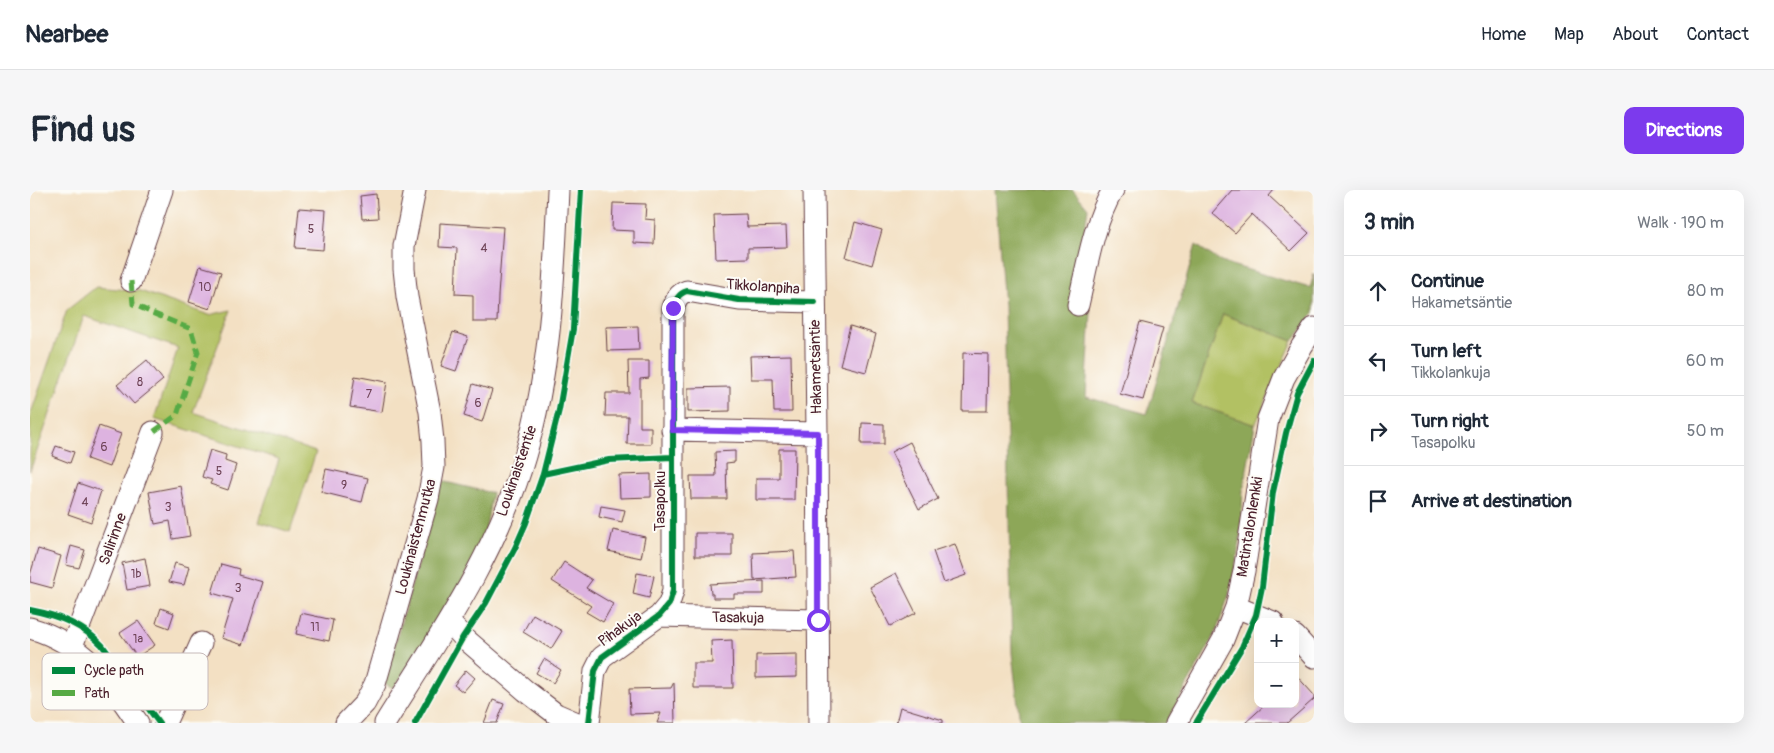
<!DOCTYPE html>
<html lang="en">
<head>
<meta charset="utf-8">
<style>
  body { margin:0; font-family:Pangolin,sans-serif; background:#f6f6f7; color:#1f2937 }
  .controls { position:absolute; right:15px; bottom:15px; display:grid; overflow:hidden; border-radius:10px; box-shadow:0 5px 20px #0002 }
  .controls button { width:45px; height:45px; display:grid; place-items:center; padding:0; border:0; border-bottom:1px solid #e0e1e3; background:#fff; color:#1f2937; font:25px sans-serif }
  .stop { position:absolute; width:15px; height:15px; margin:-11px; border:4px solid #7c3aed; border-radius:50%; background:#fff }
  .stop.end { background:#7c3aed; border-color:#fff; box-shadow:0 1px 5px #0008 }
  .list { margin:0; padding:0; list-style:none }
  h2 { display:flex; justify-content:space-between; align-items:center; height:65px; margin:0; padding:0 20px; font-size:21px }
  h2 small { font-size:16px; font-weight:400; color:#747a83 }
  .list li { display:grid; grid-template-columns:32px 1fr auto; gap:15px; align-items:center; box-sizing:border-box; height:70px; padding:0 20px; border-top:1px solid #e0e1e3 }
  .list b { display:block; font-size:19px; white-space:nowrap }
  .list p { margin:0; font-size:16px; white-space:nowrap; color:#747a83 }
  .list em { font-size:16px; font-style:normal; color:#747a83 }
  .icon { flex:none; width:28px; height:28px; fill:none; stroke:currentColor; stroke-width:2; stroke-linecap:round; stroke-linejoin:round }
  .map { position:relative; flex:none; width:1284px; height:533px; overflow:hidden; border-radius:10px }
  header { display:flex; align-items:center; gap:30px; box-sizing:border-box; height:70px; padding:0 25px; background:#fff; border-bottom:1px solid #e0e1e3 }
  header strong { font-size:24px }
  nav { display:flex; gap:28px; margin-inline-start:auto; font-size:18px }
  .intro { display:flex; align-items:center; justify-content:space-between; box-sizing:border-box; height:120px; padding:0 30px }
  h1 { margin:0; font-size:35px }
  .button { padding:12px 22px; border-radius:10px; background:#7c3aed; color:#fff; font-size:18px; font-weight:700 }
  main { display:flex; gap:30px; padding:0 30px }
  aside { flex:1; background:#fff; border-radius:10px; box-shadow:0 5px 20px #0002 }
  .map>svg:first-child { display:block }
  .green { fill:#b2c163; stroke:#7e7047 }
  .forest { fill:#8da759; stroke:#6c6342 }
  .building { fill:#ddb3e0 }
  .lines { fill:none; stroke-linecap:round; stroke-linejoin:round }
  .minor-casing { stroke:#633c42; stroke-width:23 }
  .minor { stroke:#fff; stroke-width:21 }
  .quiet { stroke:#57aa44; stroke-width:5; stroke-dasharray:10 5; stroke-linecap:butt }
  .cycleway-casing { stroke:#fdfcf7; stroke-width:9 }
  .cycleway { stroke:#00873e; stroke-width:6 }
  .route { stroke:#7c3aed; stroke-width:6 }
  .labels { text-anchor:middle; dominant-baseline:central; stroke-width:4; stroke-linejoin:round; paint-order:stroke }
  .number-label { font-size:12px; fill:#6f4458 }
  .street-label { font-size:15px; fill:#4a1f2b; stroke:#fdfcf7 }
  .key { fill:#fdfcf7; stroke:#c7baba; stroke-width:1 }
  .key-label { font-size:14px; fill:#4a1f2b }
</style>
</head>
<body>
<header>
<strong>Nearbee</strong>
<nav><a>Home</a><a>Map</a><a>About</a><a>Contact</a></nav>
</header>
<div class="intro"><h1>Find us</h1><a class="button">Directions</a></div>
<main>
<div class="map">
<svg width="1284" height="533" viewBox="0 0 1284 533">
  <rect width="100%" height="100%" fill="#fdfcf7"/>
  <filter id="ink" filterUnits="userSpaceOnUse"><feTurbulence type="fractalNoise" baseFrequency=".02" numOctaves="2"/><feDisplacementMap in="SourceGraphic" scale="10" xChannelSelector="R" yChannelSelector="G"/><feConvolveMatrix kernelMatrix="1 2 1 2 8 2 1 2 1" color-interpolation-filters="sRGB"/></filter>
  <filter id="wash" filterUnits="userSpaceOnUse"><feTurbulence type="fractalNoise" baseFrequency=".0096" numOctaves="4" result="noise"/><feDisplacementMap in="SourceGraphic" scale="20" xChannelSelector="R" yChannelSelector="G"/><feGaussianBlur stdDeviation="1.12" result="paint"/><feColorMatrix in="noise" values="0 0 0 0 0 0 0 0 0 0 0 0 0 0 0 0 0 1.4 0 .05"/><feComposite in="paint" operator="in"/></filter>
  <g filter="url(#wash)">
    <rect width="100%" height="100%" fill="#f3e0c3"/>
    <path class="green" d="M66,97L110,101L179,125L201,120L163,222L286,262L260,342L229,332L249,269L124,229L148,158L54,126L0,281V226L37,120Z
      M1193,124L1263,151L1225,235L1162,213Z"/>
    <path class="forest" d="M965,0H1043L1058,18L1043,118L1061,122L1056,207L1117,224L1166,55L1191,72L1280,98L1284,84V123L1263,151L1193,124L1162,213L1225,235L1213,301L1210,353L1199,405L1185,445L1136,533H990L982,463L974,116Z
      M411,291L462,303L454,349L416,424L363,498L354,493Z"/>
    <g id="blocks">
      <path class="building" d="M1202,0H1244L1239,6L1279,43L1261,61L1222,24L1205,43L1182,23Z
        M346,4L348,28L332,29L330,6Z
        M583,13L616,14L615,29L625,30L624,54L604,53V41L582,40Z
        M269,18L296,20L293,60L265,58Z
        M716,24L717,37L756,36L757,57L718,58V68L686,69L684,25Z
        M825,32L852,40L842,75L816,67Z
        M410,33L473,37L468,106L467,132H443V105L425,104L427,58L409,57Z
        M170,76L191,82L180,119L159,112Z
        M1110,132L1133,138L1113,210L1090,204Z
        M608,136L609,160L577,161L576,137Z
        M820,136L846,144L836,182L810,175Z
        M423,142L438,147L426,181L411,176Z
        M933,163L958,164L957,221H932Z
        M761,165L762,222H744L743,189H721L720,166Z
        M117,170L133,190L104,214L87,195Z
        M598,171H619V188L610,189V237H621V254H597L598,226H575L576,203H599Z
        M325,186L357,192L352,222L320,217Z
        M443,194L462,200L452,232L434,226Z
        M700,197V221L658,222V198Z
        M832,233L854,234V254H831Z
        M69,236L91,244L79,277L57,269Z
        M880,252L908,309L889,319L861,262Z
        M26,256L44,262L40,273L22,266Z
        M749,259H765L764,310H726V288H749Z
        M180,260L196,265L195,271L206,275L198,300L180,294L182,290L172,287Z
        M705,261V272L696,273L697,309H661L660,286H686L685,262Z
        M296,279L338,288L332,312L291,302Z
        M621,284V307L590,308L589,285Z
        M48,293L71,301L61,332L38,324Z
        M151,296L160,346L143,349L140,331L125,334L119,302Z
        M571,316L595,320L592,332L569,327Z
        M583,340L615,347L611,368L578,361Z
        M665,343H702V366H665Z
        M925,354L936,385L914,393L903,361Z
        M41,356L55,360L49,378L36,375Z
        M8,359L31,366L22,398L0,392V385Z
        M764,361L766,387L724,390L723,363Z
        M115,368L120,396L97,400L92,373Z
        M534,372L562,390L556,398L583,414L573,432L556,422L561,416L522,391Z
        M145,373L159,377L154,395L139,392Z
        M191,374L209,379L208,385L233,392L213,455L191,448L203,409L182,403Z
        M607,383L624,386L619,408L603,404Z
        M866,383L886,423L860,436L840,397Z
        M734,391V404H704V408H683V404H681L680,394Z
        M131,418L144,423L139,438L126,433Z
        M271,423L303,430L299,451L266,444Z
        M503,424L532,441L521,459L493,442Z
        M108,431L125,455L107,467L90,443Z
        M702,450L703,498H663V473H682L681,451Z
        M767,464V487L726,488V465Z
        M514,469L531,480L523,493L506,483Z
        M436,480L445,488L433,502L424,495Z
        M1265,484L1284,505V509L1257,533H1215L1236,514H1265Z
        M644,492L645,533H627L631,523L600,524L599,499L641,498Z
        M463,510L474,514L467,533H454Z
        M870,517L913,530V533H866Z"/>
    </g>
  </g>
  <g filter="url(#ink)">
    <use href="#blocks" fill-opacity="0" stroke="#633c42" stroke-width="1"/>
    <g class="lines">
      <defs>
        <path id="minor" d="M784,0L787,243L789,533
          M101,91L132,0
          M1048,115C1057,77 1063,34 1083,0
          M642,240L787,243
          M1206,417L1243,432
          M629,426L787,430
          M419,432L433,447L496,501L526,524L547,533
          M0,438C53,453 78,489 108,533
          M1265,446L1284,467
          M42,456L123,242
          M135,533L171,453
          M316,533L335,513L345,494L398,309L404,277L403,251L400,222L377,107L374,79V56L385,0
          M355,533C408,448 467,363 495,266C521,179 524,90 528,0
          M559,533L565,481L572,467L629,426L639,414L643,401V119C646,109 648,104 657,101L709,110L785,112
          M1146,533L1193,450L1206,417L1214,381L1238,229L1254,188L1272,156L1284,138"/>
      </defs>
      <use href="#minor" class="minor-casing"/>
      <use href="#minor" class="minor"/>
      <path class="quiet" d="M101,91L103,114L122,123L161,139L168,162L147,225L123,242"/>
      <defs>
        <path id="cycleway" d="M513,284L579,270L642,267
          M0,420C27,425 53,435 72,455L129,533
          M385,533L433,447L456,413L485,358L496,333L513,284L529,220L543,139L551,0
          M559,533L565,481L572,467L629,426L639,414L643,401V119C646,109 648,104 657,101L709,110L785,112
          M1166,533L1212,457L1226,425L1232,397L1243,302L1256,243L1267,203L1284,171"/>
      </defs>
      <use href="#cycleway" class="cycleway-casing"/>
      <use href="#cycleway" class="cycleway"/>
    </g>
  </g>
  <g class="lines" filter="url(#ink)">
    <path class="route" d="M643,118L642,240L788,243V430"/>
  </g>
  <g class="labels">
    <g class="number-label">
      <text x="281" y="39">5</text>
      <text x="454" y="58">4</text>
      <text x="175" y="97">10</text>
      <text x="110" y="192">8</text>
      <text x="339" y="204">7</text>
      <text x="448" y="213">6</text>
      <text x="74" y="257">6</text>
      <text x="189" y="281">5</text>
      <text x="314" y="295">9</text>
      <text x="55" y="312">4</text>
      <text x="138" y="317">3</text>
      <text x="106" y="384">1b</text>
      <text x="208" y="398">3</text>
      <text x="285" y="437">11</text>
      <text x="108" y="449">1a</text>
    </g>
    <g class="street-label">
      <text transform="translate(733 97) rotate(4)">Tikkolanpiha</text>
      <text transform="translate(786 177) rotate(-91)">Hakametsäntie</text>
      <text transform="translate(487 281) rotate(-71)">Loukinaistentie</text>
      <text transform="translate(630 311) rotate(-90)">Tasapolku</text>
      <text transform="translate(1220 337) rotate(-81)">Matintalonlenkki</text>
      <text transform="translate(386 347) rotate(-75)">Loukinaistenmutka</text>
      <text transform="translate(83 349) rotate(-70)">Salirinne</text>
      <text transform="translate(708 428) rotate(1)">Tasakuja</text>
      <text transform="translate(590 439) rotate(-36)">Pihakuja</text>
    </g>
  </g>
  <rect x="12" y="463" width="166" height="57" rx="8" class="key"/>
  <rect x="22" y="477" width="23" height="7" fill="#00873e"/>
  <rect x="22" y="500" width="23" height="6" fill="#57aa44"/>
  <g class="key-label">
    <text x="54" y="485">Cycle path</text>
    <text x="54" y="508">Path</text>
  </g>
</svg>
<div class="controls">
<button>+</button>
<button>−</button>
</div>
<div class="stop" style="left:788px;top:430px"></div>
<div class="stop end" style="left:643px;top:118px"></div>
</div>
<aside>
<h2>3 min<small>Walk · 190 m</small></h2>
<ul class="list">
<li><svg class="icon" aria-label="ahead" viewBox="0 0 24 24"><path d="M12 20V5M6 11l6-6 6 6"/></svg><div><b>Continue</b><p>Hakametsäntie</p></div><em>80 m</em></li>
<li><svg class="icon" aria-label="left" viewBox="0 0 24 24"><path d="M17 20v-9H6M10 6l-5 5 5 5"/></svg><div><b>Turn left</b><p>Tikkolankuja</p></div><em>60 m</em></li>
<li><svg class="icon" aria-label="right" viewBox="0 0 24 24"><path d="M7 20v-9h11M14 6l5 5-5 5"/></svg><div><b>Turn right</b><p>Tasapolku</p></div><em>50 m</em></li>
<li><svg class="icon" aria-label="arrive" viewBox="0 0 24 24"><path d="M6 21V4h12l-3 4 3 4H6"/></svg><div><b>Arrive at destination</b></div></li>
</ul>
</aside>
</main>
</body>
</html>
